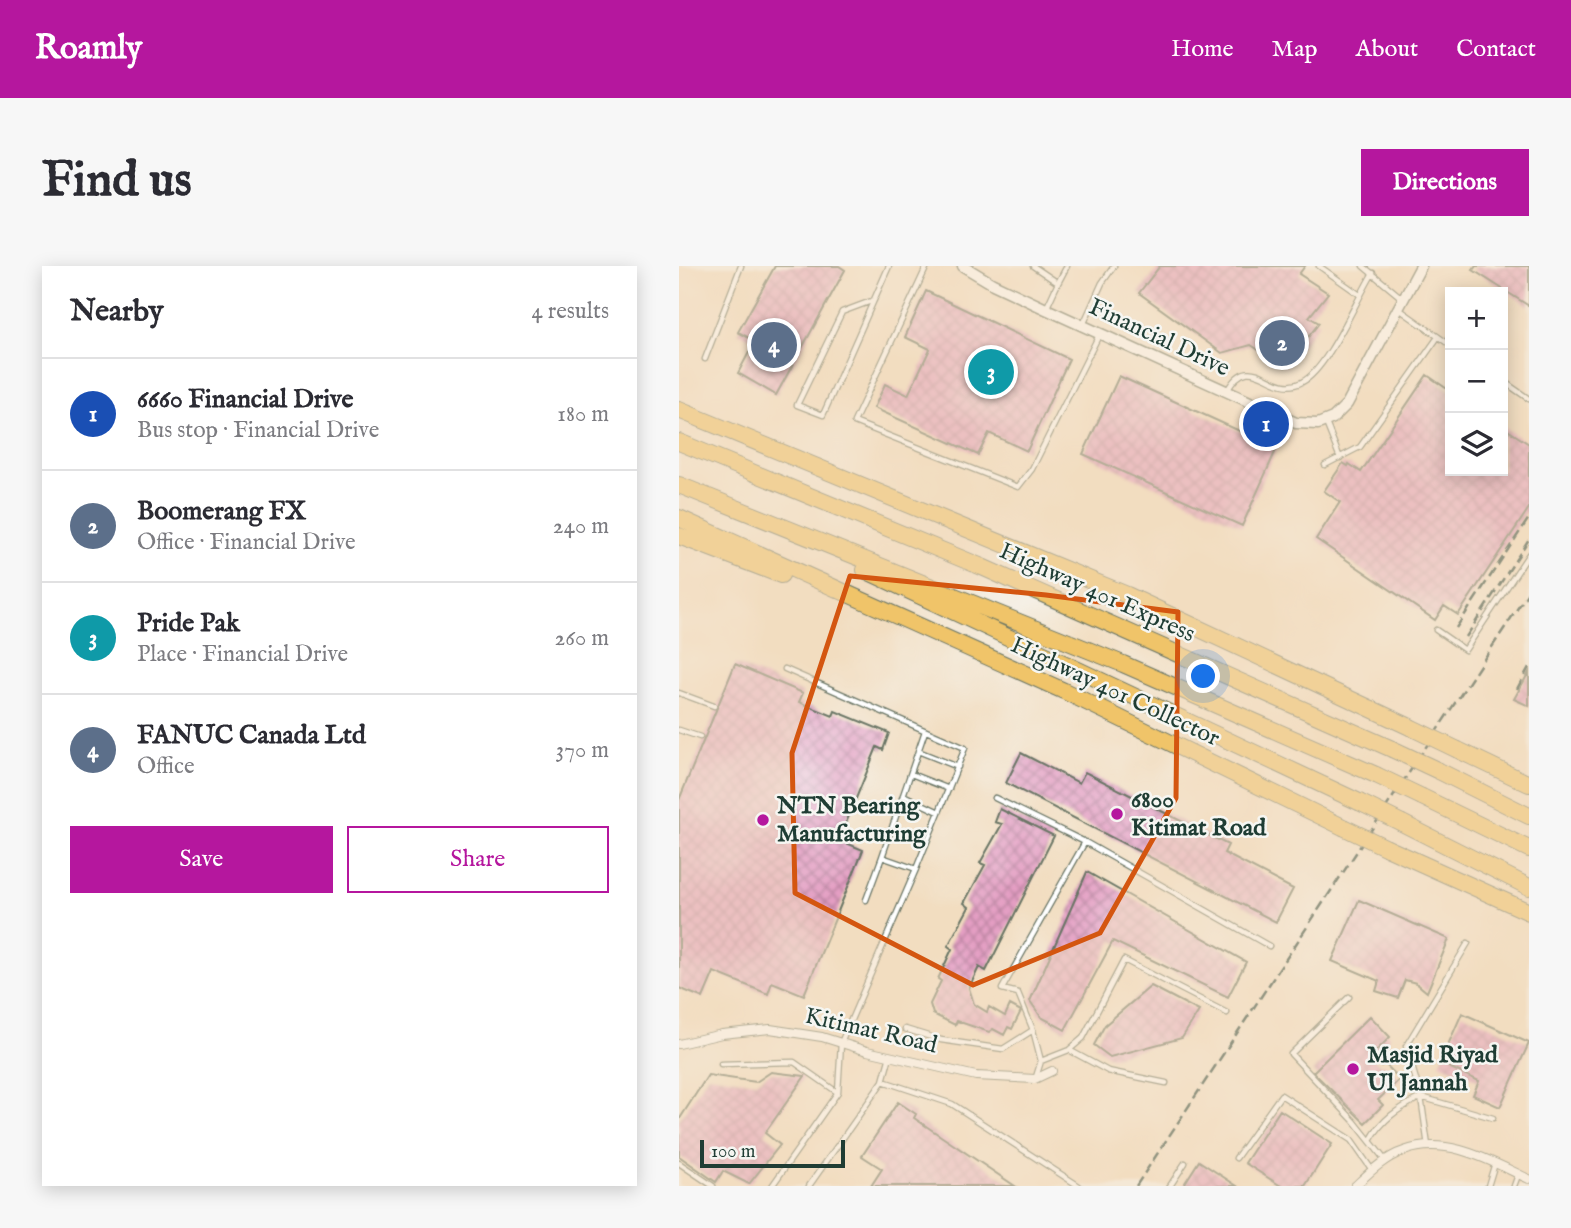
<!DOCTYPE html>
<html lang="en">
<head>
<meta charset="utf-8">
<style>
  body { margin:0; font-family:"IM FELL English",serif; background:#f7f7f7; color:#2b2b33 }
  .controls { position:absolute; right:21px; top:21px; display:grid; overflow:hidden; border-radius:0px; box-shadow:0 4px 18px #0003 }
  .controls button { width:63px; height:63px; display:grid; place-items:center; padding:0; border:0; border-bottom:2px solid #e1e1e2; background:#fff; color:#2b2b33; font:35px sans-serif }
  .scale { position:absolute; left:21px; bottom:18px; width:145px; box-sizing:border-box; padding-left:7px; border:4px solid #1f3d34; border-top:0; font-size:19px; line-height:24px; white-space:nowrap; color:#1f3d34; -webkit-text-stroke:5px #f6f6f2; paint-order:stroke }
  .you { position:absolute; left:525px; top:411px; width:24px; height:24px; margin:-18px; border:5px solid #fff; border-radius:50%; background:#1a73e8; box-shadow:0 0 0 10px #1a73e833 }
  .badge { display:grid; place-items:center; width:46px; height:46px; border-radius:50%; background:#b5179e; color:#fff; font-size:23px; font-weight:700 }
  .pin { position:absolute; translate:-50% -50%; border:4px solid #fff; box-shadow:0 2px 7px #0006 }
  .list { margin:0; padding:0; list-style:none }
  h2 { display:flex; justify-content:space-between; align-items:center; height:91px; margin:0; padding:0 28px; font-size:30px }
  h2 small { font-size:23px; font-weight:400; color:#7c7c81 }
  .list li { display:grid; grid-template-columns:46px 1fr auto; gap:21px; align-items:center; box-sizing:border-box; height:112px; padding:0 28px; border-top:2px solid #e1e1e2 }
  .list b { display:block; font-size:26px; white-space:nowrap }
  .list p { margin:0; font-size:23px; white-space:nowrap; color:#7c7c81 }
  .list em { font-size:23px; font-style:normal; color:#7c7c81 }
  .actions { display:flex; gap:14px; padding:21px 28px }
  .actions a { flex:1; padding:16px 0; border:2px solid #b5179e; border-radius:0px; text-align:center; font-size:24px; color:#b5179e }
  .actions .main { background:#b5179e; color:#fff }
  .icon { flex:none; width:38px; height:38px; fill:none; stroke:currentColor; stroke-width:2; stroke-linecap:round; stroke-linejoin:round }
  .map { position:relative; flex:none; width:850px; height:920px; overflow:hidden; border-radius:0px }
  header { display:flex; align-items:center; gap:42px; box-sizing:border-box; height:98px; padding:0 35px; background:#b5179e; color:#fff }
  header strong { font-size:33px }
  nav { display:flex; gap:38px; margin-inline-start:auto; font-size:24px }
  .intro { display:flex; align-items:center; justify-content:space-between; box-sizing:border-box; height:168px; padding:0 42px }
  h1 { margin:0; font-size:49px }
  .button { padding:18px 32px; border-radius:0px; background:#b5179e; color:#fff; font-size:24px; font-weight:700 }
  main { display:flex; gap:42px; padding:0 42px }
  aside { flex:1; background:#fff; border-radius:0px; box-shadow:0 4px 18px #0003 }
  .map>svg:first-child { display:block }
  .building { fill:url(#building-cross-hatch) }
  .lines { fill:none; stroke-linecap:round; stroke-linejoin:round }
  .service-casing { stroke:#697565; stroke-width:7 }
  .minor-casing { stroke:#697565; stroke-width:10 }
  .tertiary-casing { stroke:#697565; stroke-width:13 }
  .motorway-casing { stroke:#697565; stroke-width:18 }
  .service { stroke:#fff; stroke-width:4.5 }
  .minor { stroke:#fff; stroke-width:8 }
  .tertiary { stroke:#fff; stroke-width:10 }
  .motorway { stroke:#f0c469; stroke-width:16 }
  .rail { stroke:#1f3d34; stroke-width:2.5; stroke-dasharray:10 5; stroke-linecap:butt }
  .motorway-bridge-casing { stroke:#697565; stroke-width:18; stroke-linecap:butt }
  .motorway-bridge { stroke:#f0c469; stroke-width:16 }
  .marked { fill:none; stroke:#d45610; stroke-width:5; stroke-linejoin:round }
  .poi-dot { fill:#b5179e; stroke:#f6f6f2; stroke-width:2.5 }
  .labels { text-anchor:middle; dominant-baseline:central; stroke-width:5; stroke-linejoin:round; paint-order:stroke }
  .street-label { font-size:24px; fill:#1f3d34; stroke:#f6f6f2 }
  .poi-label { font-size:24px; font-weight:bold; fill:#1f3d34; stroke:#f6f6f2; text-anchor:start }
</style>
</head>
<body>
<header>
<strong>Roamly</strong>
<nav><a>Home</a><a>Map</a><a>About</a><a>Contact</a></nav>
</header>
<div class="intro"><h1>Find us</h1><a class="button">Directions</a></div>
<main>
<aside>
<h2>Nearby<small>4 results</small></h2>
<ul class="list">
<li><span class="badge" style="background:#1a4fb4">1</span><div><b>6660 Financial Drive</b><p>Bus stop · Financial Drive</p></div><em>180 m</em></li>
<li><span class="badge" style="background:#5c6f8a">2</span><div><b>Boomerang FX</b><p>Office · Financial Drive</p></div><em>240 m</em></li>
<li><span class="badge" style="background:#0f9aa8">3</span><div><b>Pride Pak</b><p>Place · Financial Drive</p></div><em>260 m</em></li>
<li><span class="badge" style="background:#5c6f8a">4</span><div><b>FANUC Canada Ltd</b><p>Office</p></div><em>370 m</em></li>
</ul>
<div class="actions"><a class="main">Save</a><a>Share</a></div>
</aside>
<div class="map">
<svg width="850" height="920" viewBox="0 0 850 920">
  <defs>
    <pattern id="building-cross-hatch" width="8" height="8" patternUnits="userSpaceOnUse" patternTransform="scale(1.75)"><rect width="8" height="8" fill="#e49ec3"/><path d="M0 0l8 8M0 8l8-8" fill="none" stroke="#b8829f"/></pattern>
  </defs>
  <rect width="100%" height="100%" fill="#f6f6f2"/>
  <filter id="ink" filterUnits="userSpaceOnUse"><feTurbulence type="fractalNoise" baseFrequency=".0143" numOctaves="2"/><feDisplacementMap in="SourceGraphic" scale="14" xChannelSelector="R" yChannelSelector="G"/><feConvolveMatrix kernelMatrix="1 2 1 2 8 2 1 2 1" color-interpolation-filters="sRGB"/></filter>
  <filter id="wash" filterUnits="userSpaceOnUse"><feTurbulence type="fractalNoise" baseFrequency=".00686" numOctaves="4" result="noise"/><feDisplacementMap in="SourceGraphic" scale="28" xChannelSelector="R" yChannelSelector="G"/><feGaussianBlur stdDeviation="1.57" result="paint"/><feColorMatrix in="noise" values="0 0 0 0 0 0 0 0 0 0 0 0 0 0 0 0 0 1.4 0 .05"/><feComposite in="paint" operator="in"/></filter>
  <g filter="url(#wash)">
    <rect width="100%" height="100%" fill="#f2ddc0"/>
    <g id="blocks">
      <path class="building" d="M96,0H160L166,4L97,129L59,107L76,75L59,66Z
        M481,0H626L620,8L649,27L630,51L640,57L606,101L572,79L543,87L460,27Z
        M797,0H850V40L794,4Z
        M247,25L390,93L348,185L310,167L299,189L195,142L206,118L229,129L251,83L226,71Z
        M748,109L771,125V205H824V161L850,178V242L779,349L765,340L756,354L637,273L661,236L645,225L664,197L669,200L670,198L682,206Z
        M440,110L598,182L563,260L404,188Z
        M56,398L124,427L120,436L154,450L156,445L210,467L204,484L198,481L160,574L184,584L125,729L93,716L89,728L35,706L24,732L0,722V534Z
        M850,406V440L835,433Z
        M342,487L400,517L406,506L549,579L545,587L614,623L597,656L327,517Z
        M321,543L375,570L307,705L300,701L290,722L295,738L308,746L310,741L326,750L331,739L342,745L333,763L329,761L325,769L314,763L310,766L278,755L276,759L254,748L251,738L262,715L259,713L273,683L269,680L290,641L285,637L306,599L301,597L323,558L316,556Z
        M408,606L567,696L549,731L434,675L386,764L362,751L351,735Z
        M680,634L770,673L748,726L737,717L726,714L719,732L697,725L700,715L653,695Z
        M472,720L520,745L503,772L431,791L415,779L426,759Z
        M783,747L850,777L821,841L794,829L800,815L761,797Z
        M691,750L711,771L692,790L702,800L705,797L721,813L699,834L704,839L686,857L634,806Z
        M92,806L126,810L86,867L101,879L70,918L44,905L37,916L0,890V854L29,809L77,816Z
        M219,836L237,848L235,852L336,920H192L203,903L183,890Z
        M601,844L653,878L626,920H602L566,897Z
        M520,895L558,920H504Z"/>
    </g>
  </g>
  <g filter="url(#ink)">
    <use href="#blocks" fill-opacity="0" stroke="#697565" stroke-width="2"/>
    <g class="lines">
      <defs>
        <path id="service" d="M248,0L175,156L339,221L353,203L420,69
          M354,0L379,17L367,43
          M640,0L681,29
          M684,0L724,33
          M379,17L388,0
          M195,34L163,46L118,139L144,149L210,0
          M720,43L771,79
          M404,59L423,17L435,0
          M26,93L62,0
          M824,115L850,133
          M548,125C573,80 592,133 623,116C649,103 677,34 694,7
          M647,157L661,192
          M646,199L681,181L759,71
          M757,364L786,384L850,288
          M106,403L286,482L237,603L203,591L187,634
          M0,427L35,440
          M0,464L21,471
          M239,485L279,501
          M232,508L270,523
          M224,529L260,546
          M316,532L406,576L590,680
          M203,591L246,465
          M670,731L612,788L675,855L706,894
          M226,763L262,774L324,783L354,764L339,727L323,723L406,576
          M354,764L362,795L357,811
          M390,784L429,805L487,817
          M362,795L390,784L404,772L445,694L548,747
          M42,798L115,796L158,826
          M204,815L211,790
          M691,875C703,853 719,843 742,831L814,852
          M749,880L742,831L727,780L789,677
          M557,892L602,829L672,874L693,904
          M0,897L34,920
          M93,920L159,826L162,777L237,603
          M130,920L204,815L273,838L400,920
          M491,920L506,897
          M809,920L816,897
          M835,920L839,909"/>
        <path id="minor" d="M0,778L43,768L91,763L143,771L188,785L297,810L356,813L373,805
          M676,920C690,907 706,891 725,885C768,869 811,895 850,913"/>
        <path id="tertiary" d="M284,0L314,18L367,43L617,157L639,158L654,152L668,138L742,0"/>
        <path id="motorway" d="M0,144L448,329L731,461
          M0,176L303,301L713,483
          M0,219L444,398L697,509
          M0,252L385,425L664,561
          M0,270L102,309
          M186,304L680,536
          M779,484L850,518
          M760,505L850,550
          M743,531L850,583
          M723,557L850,621
          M708,582L850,646"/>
      </defs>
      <use href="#service" class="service-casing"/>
      <use href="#minor" class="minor-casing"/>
      <use href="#tertiary" class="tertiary-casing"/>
      <use href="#motorway" class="motorway-casing"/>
      <use href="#service" class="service"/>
      <use href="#minor" class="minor"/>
      <use href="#tertiary" class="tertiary"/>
      <use href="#motorway" class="motorway"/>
      <path class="rail" d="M777,362L850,252
        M787,371L850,273
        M838,423L850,401
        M457,920L850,325"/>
      <defs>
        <path id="motorway-bridge" d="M731,461L779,484
          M713,483L760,505
          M697,509L743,531
          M680,536L723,557
          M664,561L708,582"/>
      </defs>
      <use href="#motorway-bridge" class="motorway-bridge-casing"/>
      <use href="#motorway-bridge" class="motorway-bridge"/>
    </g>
  </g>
  <path d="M0 0H850V920H0ZM171,310L367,329L499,346L497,532L421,667L294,719L116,627L113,487Z" fill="#f2ddc0" fill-opacity=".55" fill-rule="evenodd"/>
  <path class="marked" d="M171,310L367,329L499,346L497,532L421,667L294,719L116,627L113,487Z"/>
  <g class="poi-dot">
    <circle cx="438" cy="548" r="7"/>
    <circle cx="84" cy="554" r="7"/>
    <circle cx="674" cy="803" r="7"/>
  </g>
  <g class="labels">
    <g class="street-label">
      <text transform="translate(480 72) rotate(25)">Financial Drive</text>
      <text transform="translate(418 327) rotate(24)">Highway 401 Express</text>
      <text transform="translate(436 426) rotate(25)">Highway 401 Collector</text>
      <text transform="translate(192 765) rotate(13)">Kitimat Road</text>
    </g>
    <g class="poi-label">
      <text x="452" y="534">6800<tspan x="452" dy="28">Kitimat Road</tspan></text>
      <text x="98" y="540">NTN Bearing<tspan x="98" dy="28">Manufacturing</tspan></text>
      <text x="688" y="789">Masjid Riyad<tspan x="688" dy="28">Ul Jannah</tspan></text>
    </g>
  </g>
</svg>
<div class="controls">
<button>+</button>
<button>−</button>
<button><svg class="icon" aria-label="layers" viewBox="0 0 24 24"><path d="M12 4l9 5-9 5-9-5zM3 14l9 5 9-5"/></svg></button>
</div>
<div class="scale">100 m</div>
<div class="you"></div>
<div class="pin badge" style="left:587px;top:158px;background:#1a4fb4">1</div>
<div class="pin badge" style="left:603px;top:77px;background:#5c6f8a">2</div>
<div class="pin badge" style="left:312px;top:106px;background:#0f9aa8">3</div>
<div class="pin badge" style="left:95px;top:79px;background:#5c6f8a">4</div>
</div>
</main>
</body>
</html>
